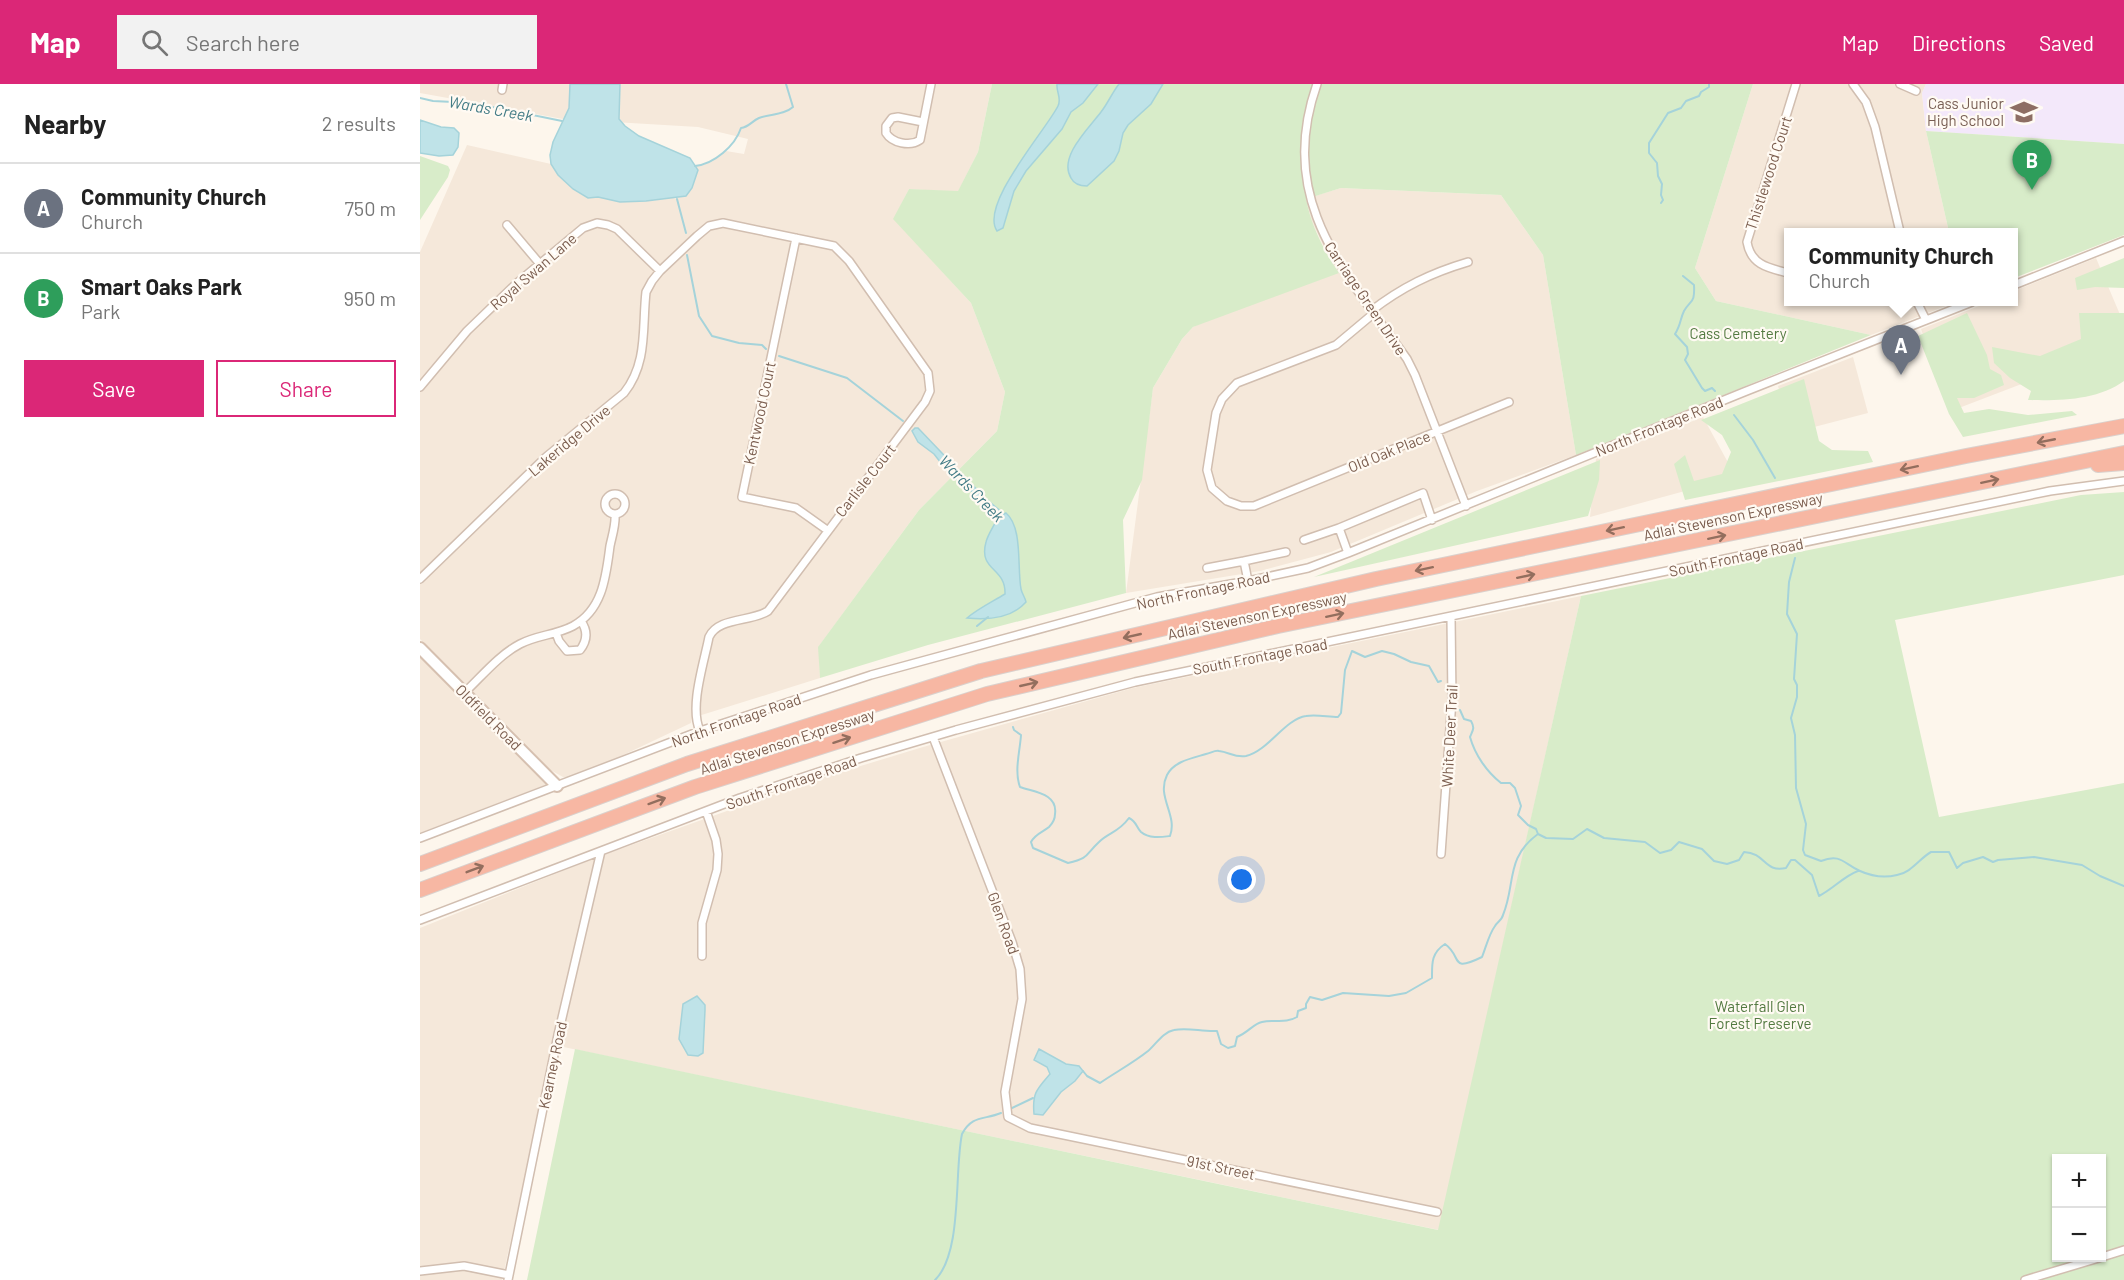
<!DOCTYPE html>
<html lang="en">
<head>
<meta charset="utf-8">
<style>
  body { margin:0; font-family:Barlow,sans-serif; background:#f2f2f2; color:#222 }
  .controls { position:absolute; right:18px; bottom:18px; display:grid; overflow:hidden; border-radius:0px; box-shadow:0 2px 4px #0004 }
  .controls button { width:54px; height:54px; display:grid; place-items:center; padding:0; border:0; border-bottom:2px solid #e0e0e0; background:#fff; color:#222; font:30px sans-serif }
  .you { position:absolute; left:822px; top:796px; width:21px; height:21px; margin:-15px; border:4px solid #fff; border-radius:50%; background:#1a73e8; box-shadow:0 0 0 9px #1a73e833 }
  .badge { display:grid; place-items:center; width:39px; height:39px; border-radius:50%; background:#db2777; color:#fff; font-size:20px; font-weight:700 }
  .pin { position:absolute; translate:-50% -50px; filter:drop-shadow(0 2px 3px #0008) }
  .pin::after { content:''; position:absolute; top:32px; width:21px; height:18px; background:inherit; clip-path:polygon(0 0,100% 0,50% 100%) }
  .popup { position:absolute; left:1364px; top:144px; width:234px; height:78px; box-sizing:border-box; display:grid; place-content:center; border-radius:0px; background:#fff; filter:drop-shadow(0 2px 4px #0005); font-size:20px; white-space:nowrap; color:#767676 }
  .popup b { font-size:22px; color:#222 }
  .popup::after { content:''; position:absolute; left:50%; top:100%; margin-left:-12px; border:12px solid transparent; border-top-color:#fff }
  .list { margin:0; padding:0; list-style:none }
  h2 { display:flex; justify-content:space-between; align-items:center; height:78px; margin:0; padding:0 24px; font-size:26px }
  h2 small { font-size:20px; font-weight:400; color:#767676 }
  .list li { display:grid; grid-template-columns:39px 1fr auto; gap:18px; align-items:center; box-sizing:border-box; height:90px; padding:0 24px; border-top:2px solid #e0e0e0 }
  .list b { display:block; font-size:22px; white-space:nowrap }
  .list p { margin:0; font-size:20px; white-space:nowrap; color:#767676 }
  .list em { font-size:20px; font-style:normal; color:#767676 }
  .actions { display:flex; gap:12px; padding:18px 24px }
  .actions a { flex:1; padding:14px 0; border:2px solid #db2777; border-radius:0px; text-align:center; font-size:21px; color:#db2777 }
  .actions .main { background:#db2777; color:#fff }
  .icon { flex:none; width:33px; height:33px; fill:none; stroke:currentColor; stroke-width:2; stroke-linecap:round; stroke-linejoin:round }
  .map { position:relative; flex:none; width:1704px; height:1196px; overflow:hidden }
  header { display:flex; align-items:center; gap:36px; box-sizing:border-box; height:84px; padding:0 30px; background:#db2777; color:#fff }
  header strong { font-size:28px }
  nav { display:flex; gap:33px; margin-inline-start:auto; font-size:21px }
  .search { width:420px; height:54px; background:#f2f2f2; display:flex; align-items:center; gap:15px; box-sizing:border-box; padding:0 21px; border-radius:0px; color:#767676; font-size:22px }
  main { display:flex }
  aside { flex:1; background:#fff }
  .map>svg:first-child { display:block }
  .residential { fill:#f5e8da }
  .education { fill:#f3e8fa }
  .green { fill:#d8ecc9; fill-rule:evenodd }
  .water { fill:#bfe3e8; stroke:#a5d3da; stroke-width:1.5 }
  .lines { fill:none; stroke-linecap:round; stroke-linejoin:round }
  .stream { stroke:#a5d3da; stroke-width:2 }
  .street-casing { stroke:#d1beb0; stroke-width:10 }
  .secondary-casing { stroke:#d6c0b0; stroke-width:14 }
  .highway-casing { stroke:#dad1cd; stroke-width:16 }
  .street { stroke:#fff; stroke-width:7 }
  .secondary { stroke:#fff; stroke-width:10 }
  .highway { stroke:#f7b7a3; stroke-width:14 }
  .oneway { stroke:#936e5e }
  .labels { text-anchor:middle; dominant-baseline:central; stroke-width:4.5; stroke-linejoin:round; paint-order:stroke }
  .education-label { font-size:15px; fill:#785e54; stroke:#fffaf3; text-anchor:end }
  .street-label { font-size:15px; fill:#7a5c4d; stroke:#fffaf3 }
  .park-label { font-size:15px; fill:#537a41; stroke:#fffaf3 }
  .water-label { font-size:16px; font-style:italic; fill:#437c86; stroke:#fffaf3 }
</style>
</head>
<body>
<header>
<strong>Map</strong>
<div class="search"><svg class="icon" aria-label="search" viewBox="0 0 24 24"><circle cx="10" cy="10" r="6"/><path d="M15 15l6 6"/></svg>Search here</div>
<nav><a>Map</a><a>Directions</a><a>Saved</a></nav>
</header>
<main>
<aside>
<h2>Nearby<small>2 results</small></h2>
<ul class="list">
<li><span class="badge" style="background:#6b7280">A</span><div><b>Community Church</b><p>Church</p></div><em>750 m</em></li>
<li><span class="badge" style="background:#2e9e5b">B</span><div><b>Smart Oaks Park</b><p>Park</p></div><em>950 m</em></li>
</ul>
<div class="actions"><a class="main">Save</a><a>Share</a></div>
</aside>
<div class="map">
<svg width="1704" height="1196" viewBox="0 0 1704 1196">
  <rect width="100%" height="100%" fill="#fdf6ec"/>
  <path class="residential" d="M0,0H572L558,68L538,108L489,105L474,135L551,219L585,308L577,347L499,426L399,562L400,594L272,634L271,639L199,673L150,693H143L125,683L0,555V168L47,61L131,80L138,91L168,114L178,113L200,118L238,116L249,113L257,115L278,86L275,82L284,81L306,67L324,70L328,55L278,43L143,35L0,9Z
    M1333,0H1506L1502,9L1506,47L1529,148H1368V218H1536L1451,251L1296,217L1275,184Z
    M921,104L1081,111L1123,171L1156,371L1057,407L911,468L840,487L706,509L733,304L762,255L773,243L909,174L892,138L885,115Z
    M1676,174L1704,240V261L1531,327L1501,245L1569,218H1594V207Z
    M1433,273L1448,329L1371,349L1358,302Z
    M1283,333L1316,393L1170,433L1176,375Z
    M1161,512L1019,1146L134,961L82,1196H0V844L175,774L388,698L503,663L713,604Z
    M0,571L128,700L0,749Z"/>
  <path class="education" d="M1506,0H1704V60L1506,47L1502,9Z"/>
  <path class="green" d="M572,0H1333L1275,184L1296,217L1451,251L1156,371L1123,171L1081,111L921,104L886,115C891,141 904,167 919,189L773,243L762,255L733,304L722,396L703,436L706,509L508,561L400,594L398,563L499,426L577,347L585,308L551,219L473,135L489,105L538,107L558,68Z
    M1506,47L1704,60V151L1594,194V148H1529Z
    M0,72L28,82L30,86L28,93L0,136Z
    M1704,174V204L1675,203L1657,206L1655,194Z
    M1547,229L1567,271L1570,285L1581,291L1584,301L1554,314H1537L1544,329L1569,325L1608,331L1652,327L1657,331L1543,353L1529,330L1498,252Z
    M1659,229H1704V297C1678,316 1640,317 1608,316L1611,307L1590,294L1574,279L1572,263L1620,272L1661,255Z
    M1384,295L1399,357L1412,366L1448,367L1453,378L1265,416L1254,380L1265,371L1274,397L1302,390L1311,368L1302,351L1281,336Z
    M1180,376L1179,396L1168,432L894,493Z
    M1704,408V491L1475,536L1519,733L1704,699V1196H107L155,965L1018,1146L1161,512L1661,411ZM1636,1074H1682V1174H1636Z"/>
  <path class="water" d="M150,0H200L199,35L205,42L219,52L270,74L278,86L272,104L266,112L226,117L200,118L178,113L168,114L153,105L138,91L131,80L130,71L133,58L149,24Z
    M637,0H678L663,19L651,28L642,45L606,87L594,107L583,144L577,147C559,121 626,46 638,22C642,14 636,8 637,0Z
    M699,0H743L731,20L708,41L703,49L699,67L694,77L667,102C660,102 654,100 651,94C638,73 669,44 681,28C688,19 692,9 699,0Z
    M0,36L21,43L34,44L39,49L38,63L33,71L19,72L0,69Z
    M495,344H498L565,414L584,430L586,429C603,443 597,484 601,505C602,510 605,513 606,518C592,534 567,536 547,534C559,524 572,518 585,510C586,483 558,487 566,458C568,450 574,442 577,435L552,408L528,388L514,370L498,358L492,347Z
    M277,912L285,921V926L283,969L278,972L268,971L259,955L263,920Z
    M619,965L646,980L659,982L663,987L655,997L641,1008L623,1031L614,1030C612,1009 617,1005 630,990L627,983L614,976Z"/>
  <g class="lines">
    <path class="stream" d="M0,14L13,17L53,19L142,37
      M275,82C294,80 315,62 321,44C329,43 332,37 339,34C350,30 364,31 373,23L366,0
      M257,115L266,149
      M1241,119L1243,116L1241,111L1242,100L1238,92L1237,79L1229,69V59L1248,29L1261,24L1266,17L1279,12L1281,8L1289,3V0
      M267,171L279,232L292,252L319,259L342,261L346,265
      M1263,192L1274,201C1275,220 1271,215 1264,227C1260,235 1261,241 1255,250L1267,263L1268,270L1265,276L1282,304L1285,307L1292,304L1295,307
      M359,272L427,294L483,337
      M1314,331L1333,356L1355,394
      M1375,474L1369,498L1367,530L1377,550L1374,595L1377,601V613L1371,634L1375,651L1376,704L1386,740L1383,766L1385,771L1401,777C1421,769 1424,780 1440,787C1451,792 1465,794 1477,791C1491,789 1500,774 1511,768H1529L1537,784L1543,779L1563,773L1573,778L1578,776L1614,773L1662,781L1680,792L1704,802
      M557,542L568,533
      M1040,626L1044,635L1051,637C1055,644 1053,646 1050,653C1055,671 1067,688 1081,699H1090L1095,704L1101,722L1098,731L1108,741L1116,745L1118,750L1126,754L1153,755L1167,745L1184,754L1225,758L1240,769L1251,766L1259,758L1282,765L1294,777L1307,780L1319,776L1324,768C1346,769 1344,789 1366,784L1371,776H1375L1392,791L1399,812C1413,805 1424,792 1438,787
      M593,643L594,646L601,651C600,667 594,687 600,703C613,708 638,709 635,730C635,735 633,739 629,743C623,748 615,750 611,758L613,764L648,779C670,774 665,771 679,758C689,748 698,749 709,734C717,738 716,743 721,748C729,755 742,753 750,752C758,731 736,713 747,691C754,677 773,674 786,670C791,669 795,666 799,667C809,668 815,674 826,672C848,667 865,635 886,632C896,630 908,633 918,633L921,629L925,586L932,567L945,573L962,567L974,570L991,578L1009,582L1018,598L1021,597
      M663,987L667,992L680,999C696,988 713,979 728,967C736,960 743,948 754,946C768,943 782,948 797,947L801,960L808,964L815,962L817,953C829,948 833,940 842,938C855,935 865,940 877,933L878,927L886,924V920L890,913L902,916L923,909L969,912L986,909L1012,894C1012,880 1011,869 1025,860C1043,873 1029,889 1062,873C1066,863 1069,850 1075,842C1077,838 1082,836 1083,831C1096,800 1085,774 1118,750
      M588,1026L613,1014
      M515,1196C543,1169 534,1087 542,1050C552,1031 564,1036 581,1029"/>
    <defs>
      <path id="street" d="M897,0C856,116 924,187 987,275L995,291L1046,422
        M1433,0L1446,18L1455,43L1480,148
        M1480,0L1496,7
        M82,6L83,0
        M503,38L478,33L472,34L466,42V49C472,59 490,63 500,56L511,0
        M87,141L120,180
        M376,154L322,413L376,424L407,446
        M1368,189C1348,184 1331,181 1327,158L1376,0
        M1594,201L1704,157
        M1497,218L1506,236
        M951,227C982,203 1011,189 1048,178
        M953,230L916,261L817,299L802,315L796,329L787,386L792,404L807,417L821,422H834L1089,318
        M0,303L47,247L97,199L163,144L177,139L188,141L197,145L240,187
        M185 420a10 10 0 1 1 20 0a10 10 0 1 1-20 0Z
        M884,456L919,444
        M928,469L919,444L1003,409L1012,436
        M787,484L824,477
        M0,495L126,373L204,309C228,279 222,244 226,208L232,197L240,187L277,152L289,142L303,139L414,162L429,177L508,289L510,307L505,318L348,527C331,538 298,533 289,553C284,579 269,623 280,647
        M828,497L824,477L866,468
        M136,549L139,557L147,567L160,566C167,557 168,547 161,537
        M45,608C62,592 79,571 100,560C117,551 136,551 153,542C183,526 186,492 190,462C192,452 196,441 195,430
        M513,653L592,858L600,885L602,915L585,1008L588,1033L610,1044L1017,1128
        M0,754L280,647L451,591L737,513L828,497L888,484L928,469L1324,308L1552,218
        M1021,770L1032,616L1031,533
        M0,836L320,714L441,674L536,646L715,598L1630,407L1704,397
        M282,872V839L297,786L298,770L296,756L286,727
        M1682,1173L1704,1166
        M0,1187L44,1182L89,1191
        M88,1196L138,951L181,767
        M1605,1196L1679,1174"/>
      <path id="secondary" d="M0,564L137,702"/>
      <path id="highway" d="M1678,381L1704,379
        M0,780L267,680L561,587L956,495L1546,372L1704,342
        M0,806L275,703L567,610L858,542L1704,369"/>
    </defs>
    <use href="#street" class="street-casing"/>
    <use href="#secondary" class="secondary-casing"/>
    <use href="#highway" class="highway-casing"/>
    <use href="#street" class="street"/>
    <use href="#secondary" class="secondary"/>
    <use href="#highway" class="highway"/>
  </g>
  <defs><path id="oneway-shaft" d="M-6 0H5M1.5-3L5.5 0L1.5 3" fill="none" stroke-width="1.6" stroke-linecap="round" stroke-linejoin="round" transform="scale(1.5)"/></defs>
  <g class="oneway">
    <use href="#oneway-shaft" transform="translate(1626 357) rotate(169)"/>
    <use href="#oneway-shaft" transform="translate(1489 384) rotate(168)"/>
    <use href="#oneway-shaft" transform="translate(1570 397) rotate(-12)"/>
    <use href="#oneway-shaft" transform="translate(1195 445) rotate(168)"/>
    <use href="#oneway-shaft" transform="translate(1297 453) rotate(-12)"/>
    <use href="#oneway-shaft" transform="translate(1004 485) rotate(168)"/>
    <use href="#oneway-shaft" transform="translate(1106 492) rotate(-12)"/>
    <use href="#oneway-shaft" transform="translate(915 531) rotate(-12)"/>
    <use href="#oneway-shaft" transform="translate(712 552) rotate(167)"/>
    <use href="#oneway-shaft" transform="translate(609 600) rotate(-13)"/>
    <use href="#oneway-shaft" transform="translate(422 656) rotate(-18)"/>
    <use href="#oneway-shaft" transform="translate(237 717) rotate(-20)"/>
    <use href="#oneway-shaft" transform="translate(55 785) rotate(-21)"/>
  </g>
  <defs>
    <symbol id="school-bare" viewBox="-9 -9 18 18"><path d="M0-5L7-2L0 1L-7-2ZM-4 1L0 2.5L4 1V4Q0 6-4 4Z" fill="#8d6e63" stroke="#fffaf3" stroke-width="2.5" paint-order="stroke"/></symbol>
  </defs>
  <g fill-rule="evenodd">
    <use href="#school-bare" x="1585" y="9" width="38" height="38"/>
  </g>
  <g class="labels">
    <g class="education-label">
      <text x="1584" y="19">Cass Junior<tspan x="1584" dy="17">High School</tspan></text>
    </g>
    <g class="street-label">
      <text transform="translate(1348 89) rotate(-72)">Thistlewood Court</text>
      <text transform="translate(113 187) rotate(-41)">Royal Swan Lane</text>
      <text transform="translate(946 214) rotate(56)">Carriage Green Drive</text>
      <text transform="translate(339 329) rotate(-78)">Kentwood Court</text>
      <text transform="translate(1239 342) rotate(-22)">North Frontage Road</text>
      <text transform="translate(149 356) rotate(-40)">Lakeridge Drive</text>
      <text transform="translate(969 367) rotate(-22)">Old Oak Place</text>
      <text transform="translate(445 396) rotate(-52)">Carlisle Court</text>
      <text transform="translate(1313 432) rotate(-12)">Adlai Stevenson Expressway</text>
      <text transform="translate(1316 473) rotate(-12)">South Frontage Road</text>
      <text transform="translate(783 506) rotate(-12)">North Frontage Road</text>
      <text transform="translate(837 531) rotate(-12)">Adlai Stevenson Expressway</text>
      <text transform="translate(840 572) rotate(-11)">South Frontage Road</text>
      <text transform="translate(69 633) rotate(45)">Oldfield Road</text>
      <text transform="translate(316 636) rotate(-19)">North Frontage Road</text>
      <text transform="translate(1029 652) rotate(-87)">White Deer Trail</text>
      <text transform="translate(367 657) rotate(-18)">Adlai Stevenson Expressway</text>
      <text transform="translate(371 698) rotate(-19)">South Frontage Road</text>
      <text transform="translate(584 839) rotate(70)">Glen Road</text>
      <text transform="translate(132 981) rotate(-78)">Kearney Road</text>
      <text transform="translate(801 1083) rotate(12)">91st Street</text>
    </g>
    <g class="park-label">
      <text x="1318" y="249">Cass Cemetery</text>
      <text x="1340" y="922">Waterfall Glen<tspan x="1340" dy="17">Forest Preserve</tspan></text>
    </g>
    <g class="water-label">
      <text transform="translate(71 24) rotate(10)">Wards Creek</text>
      <text transform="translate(552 404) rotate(46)">Wards Creek</text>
    </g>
  </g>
</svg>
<div class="controls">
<button>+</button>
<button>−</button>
</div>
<div class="you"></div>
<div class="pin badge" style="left:1481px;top:291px;background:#6b7280">A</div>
<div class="popup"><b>Community Church</b>Church</div>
<div class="pin badge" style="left:1612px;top:106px;background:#2e9e5b">B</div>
</div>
</main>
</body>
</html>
